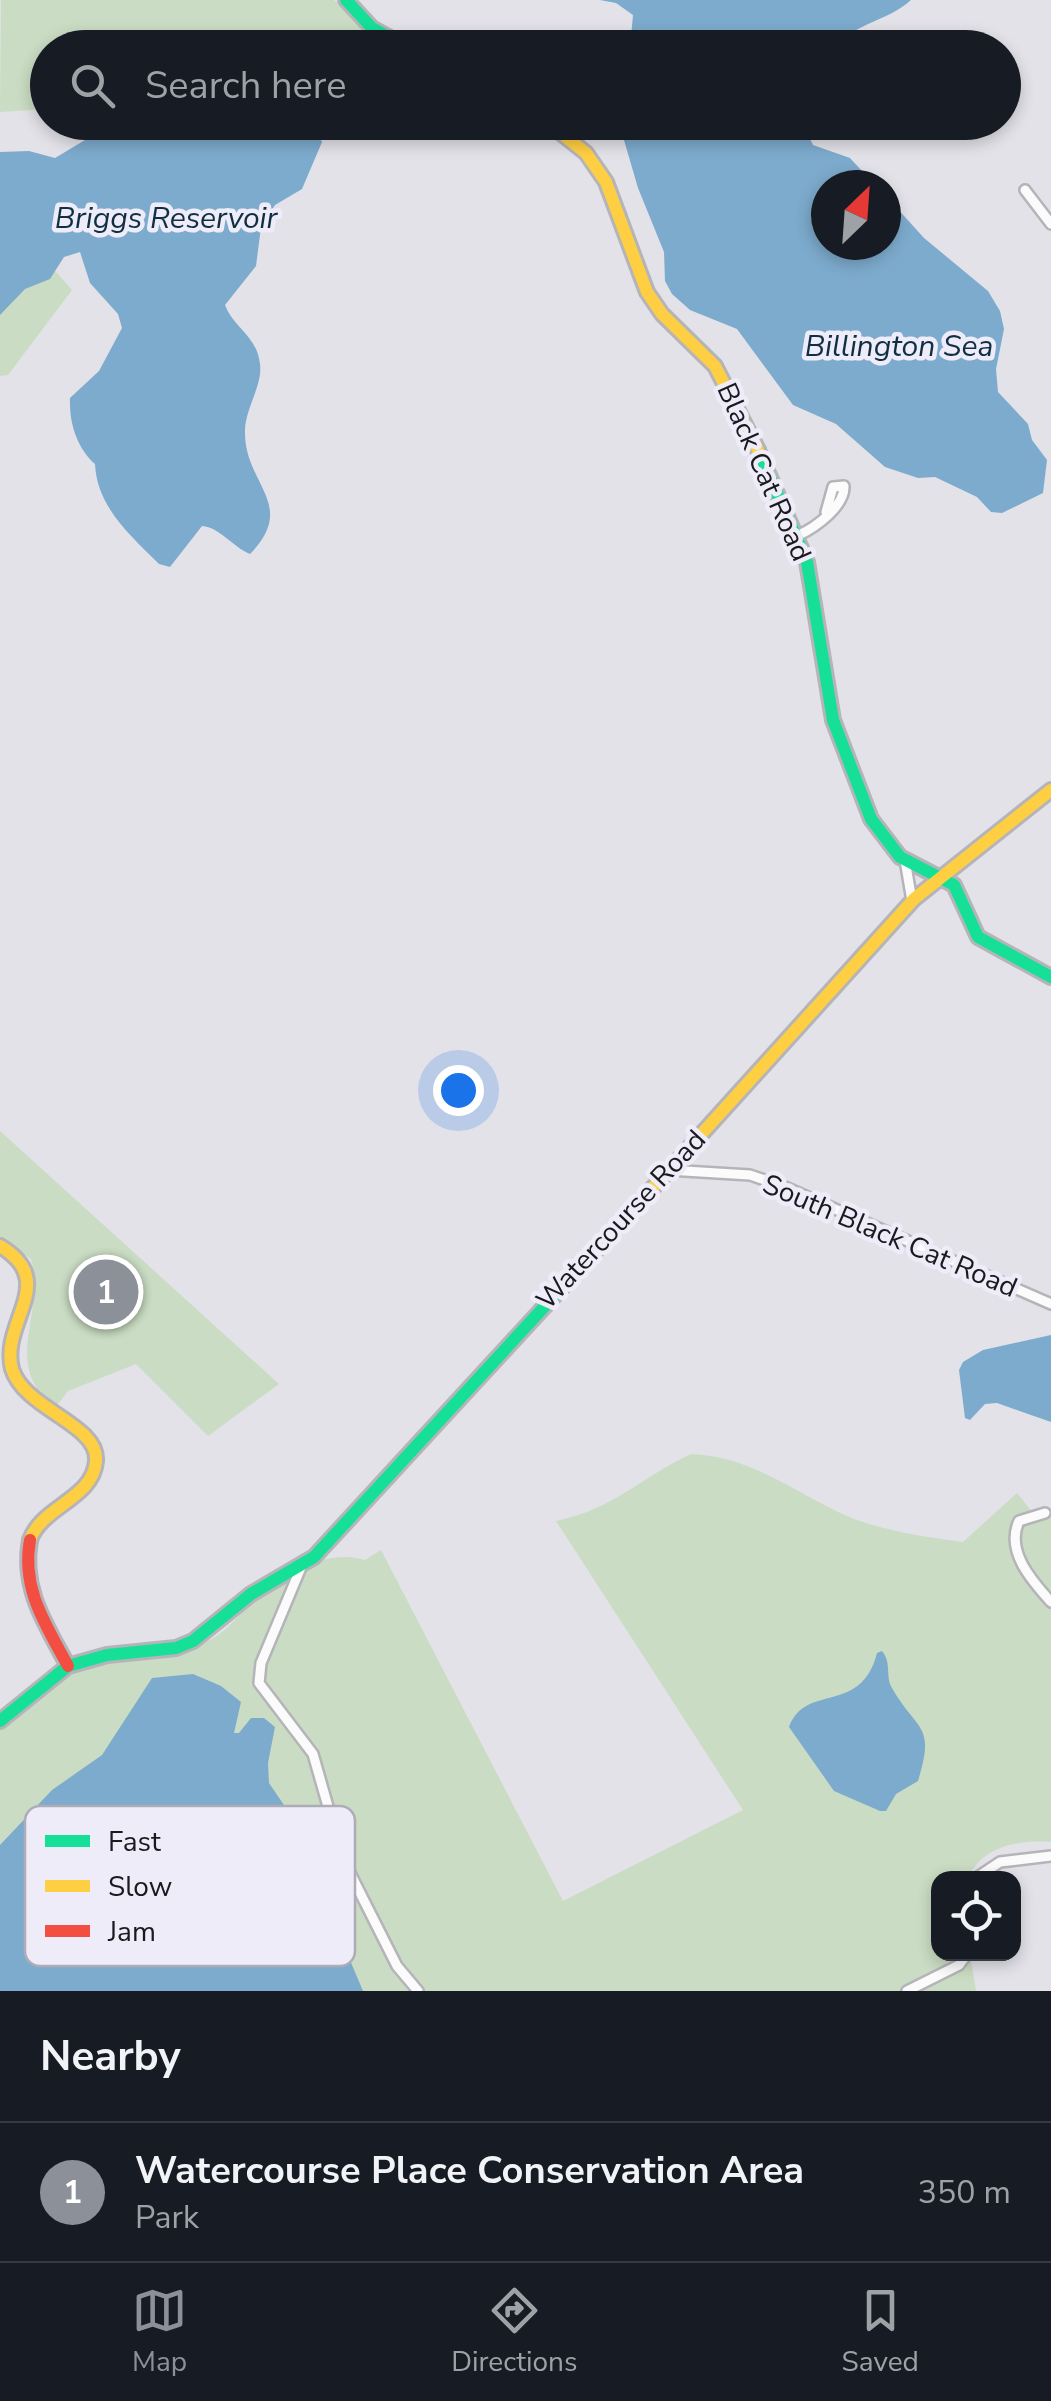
<!DOCTYPE html>
<html lang="en">
<head>
<meta charset="utf-8">
<style>
  body { margin:0; font-family:"Nunito Sans",sans-serif; background:#20242c; color:#f1f3f6 }
  .controls { position:absolute; right:30px; bottom:30px; display:grid; overflow:hidden; border-radius:20px; box-shadow:0 5px 15px #0003 }
  .controls button { width:90px; height:90px; display:grid; place-items:center; padding:0; border:0; border-bottom:2px solid #363941; background:#171b24; color:#f1f3f6; font:50px sans-serif }
  .compass { position:absolute; left:811px; top:170px; width:90px; height:90px; border-radius:50%; background:#171b24; box-shadow:0 5px 15px #0003; rotate:25deg }
  .you { position:absolute; left:458px; top:1090px; width:35px; height:35px; margin:-25px; border:8px solid #fff; border-radius:50%; background:#1a73e8; box-shadow:0 0 0 15px #1a73e833 }
  .badge { display:grid; place-items:center; width:65px; height:65px; border-radius:50%; background:#8c9099; color:#fff; font-size:32px; font-weight:700 }
  .pin { position:absolute; translate:-50% -50%; border:5px solid #fff; box-shadow:0 2px 10px #0006 }
  .list { margin:0; padding:0; list-style:none }
  h2 { display:flex; justify-content:space-between; align-items:center; height:130px; margin:0; padding:0 40px; font-size:42px }
  h2 small { font-size:32px; font-weight:400; color:#9ea1a6 }
  .list li { display:grid; grid-template-columns:65px 1fr auto; gap:30px; align-items:center; box-sizing:border-box; height:140px; padding:0 40px; border-top:2px solid #363941 }
  .list b { display:block; font-size:38px; white-space:nowrap }
  .list p { margin:0; font-size:32px; white-space:nowrap; color:#9ea1a6 }
  .list em { font-size:32px; font-style:normal; color:#9ea1a6 }
  .icon { flex:none; width:55px; height:55px; fill:none; stroke:currentColor; stroke-width:2; stroke-linecap:round; stroke-linejoin:round }
  .map { position:relative; flex:none; width:1051px; height:1991px; overflow:hidden }
  .search { position:absolute; background:#171b24; box-shadow:0 5px 15px #0003; left:30px; right:30px; top:30px; height:110px; display:flex; align-items:center; gap:25px; box-sizing:border-box; padding:0 35px; border-radius:55px; color:#9ea1a6; font-size:38px }
  .sheet { height:270px; background:#171b24 }
  nav { display:flex; justify-content:space-around; align-items:center; box-sizing:border-box; height:140px; border-top:2px solid #363941; background:#171b24; font-size:28px; color:#9ea1a6 }
  nav a { display:grid; justify-items:center; gap:5px }
  nav .on { color:#8c9099 }
  .map>svg:first-child { display:block }
  .green { fill:#cadcc3 }
  .water { fill:#7dabcd }
  .lines { fill:none; stroke-linecap:round; stroke-linejoin:round }
  .street-casing { stroke:#b5b4b9; stroke-width:14 }
  .fast-casing { stroke:#b5b4b9; stroke-width:18 }
  .slow-casing { stroke:#b5b4b9; stroke-width:18 }
  .jam-casing { stroke:#b5b4b9; stroke-width:18 }
  .street { stroke:#fbfbfc; stroke-width:9 }
  .fast { stroke:#16e098; stroke-width:12 }
  .slow { stroke:#ffcf43; stroke-width:12 }
  .jam { stroke:#f24e42; stroke-width:12 }
  .labels { text-anchor:middle; dominant-baseline:central; stroke-width:9; stroke-linejoin:round; paint-order:stroke }
  .street-label { font-size:28px; fill:#1a1a1e; stroke:#eeecf8 }
  .water-label { font-size:30px; font-style:italic; fill:#112f43; stroke:#eeecf8 }
  .key { fill:#eeecf8; stroke:#aeadb7; stroke-width:2.5 }
  .key-label { font-size:28px; fill:#1a1a1e }
</style>
</head>
<body>
<div class="map">
<svg width="1051" height="1991" viewBox="0 0 1051 1991">
  <rect width="100%" height="100%" fill="#e3e2e8"/>
  <path class="green" d="M334,0L395,44L393,48H48L47,109L0,112L1,0Z
    M50,265L72,290L8,375L0,376V294Z
    M0,1131L279,1384L208,1436L136,1364L68,1391L55,1408C0,1362 46,1319 31,1259L0,1239Z
    M691,1454C752,1456 796,1494 849,1517C884,1531 926,1537 963,1542L1017,1493L1033,1513L1051,1516V1842C1018,1840 983,1845 968,1878H938V1954H970L976,1991H0V1728C41,1691 76,1663 133,1656C162,1653 190,1653 215,1637C231,1627 241,1612 254,1600C282,1573 328,1548 365,1560L381,1550L563,1901L743,1810L556,1521C616,1508 638,1479 691,1454Z"/>
  <path class="water" d="M600,0H911C888,21 857,22 835,47L630,48L633,15L616,3Z
    M115,122L312,123L322,142L302,189L275,205L261,227L256,266L225,305C233,327 257,336 260,364C263,386 244,410 245,433C245,485 298,505 250,554C233,547 219,527 202,526L170,567L159,564C130,535 97,507 95,464C77,448 69,423 70,398L99,371L122,328L118,314L90,283L80,252L64,257L50,279L25,289L0,315V152L29,151L55,158Z
    M619,123H802L813,145L850,158L875,185H826V245H886V196L924,238L988,291L1000,311L1004,329L996,369L998,392L1028,424L1032,440L1047,460L1043,493L1002,513L991,512L977,497L935,477L918,478L885,467L836,424L793,405L737,329L690,310L672,294L665,281L664,252L638,188Z
    M1051,1335V1422L997,1403L985,1404L970,1420L965,1418L959,1370L963,1362L983,1350Z
    M882,1651C892,1663 885,1676 892,1688C917,1732 936,1723 918,1781L896,1794L886,1811H880L834,1791L789,1727C806,1682 861,1716 877,1653Z
    M193,1674L221,1686L241,1702L234,1733H239L251,1718H264L275,1727L268,1763L269,1783L324,1864L338,1932L363,1991H0V1845L52,1790L102,1755L152,1678Z"/>
  <g class="lines">
    <defs>
      <path id="street" d="M1025,190L1051,224
        M799,535C816,527 845,506 844,486L833,487L826,512
        M905,860L912,901
        M668,1170L750,1175L785,1187L1051,1304
        M1045,1513L1019,1521C1005,1551 1032,1581 1051,1602
        M302,1565L261,1663L259,1683L313,1754L343,1859L397,1966L418,1991
        M976,1878L1000,1862L1051,1856
        M907,1991L959,1965L967,1954"/>
      <path id="fast" d="M346,0L372,28L408,48
        M758,450L807,562L833,720L871,819L900,857L954,885L978,937L1051,977
        M0,1721L68,1666L107,1655L176,1648L193,1641L251,1594L314,1557L603,1243"/>
      <path id="slow" d="M547,122L586,153L606,182L647,292L662,314L715,366L758,450
        M603,1243L914,899L1051,790
        M0,1246C60,1282 0,1321 12,1369C25,1410 99,1424 96,1461C93,1499 42,1506 30,1540"/>
      <path id="jam" d="M30,1540C21,1589 46,1625 68,1666"/>
    </defs>
    <use href="#street" class="street-casing"/>
    <use href="#fast" class="fast-casing"/>
    <use href="#slow" class="slow-casing"/>
    <use href="#jam" class="jam-casing"/>
    <use href="#street" class="street"/>
    <use href="#fast" class="fast"/>
    <use href="#slow" class="slow"/>
    <use href="#jam" class="jam"/>
  </g>
  <g class="labels">
    <g class="street-label">
      <text transform="translate(764 472) rotate(66)">Black Cat Road</text>
      <text transform="translate(621 1220) rotate(-47)">Watercourse Road</text>
      <text transform="translate(890 1236) rotate(23)">South Black Cat Road</text>
    </g>
    <g class="water-label">
      <text x="166" y="218">Briggs Reservoir</text>
      <text x="899" y="346">Billington Sea</text>
    </g>
  </g>
  <rect x="25" y="1806" width="330" height="160" rx="15" class="key"/>
  <rect x="45" y="1835" width="45" height="12" fill="#16e098"/>
  <rect x="45" y="1880" width="45" height="12" fill="#ffcf43"/>
  <rect x="45" y="1925" width="45" height="12" fill="#f24e42"/>
  <g class="key-label">
    <text x="108" y="1851">Fast</text>
    <text x="108" y="1896">Slow</text>
    <text x="108" y="1941">Jam</text>
  </g>
</svg>
<div class="controls">
<button><svg class="icon" aria-label="locate" viewBox="0 0 24 24"><circle cx="12" cy="12" r="6"/><path d="M12 2v4M12 18v4M2 12h4M18 12h4"/></svg></button>
</div>
<svg class="compass" viewBox="-18 -18 36 36"><path d="M0-13l5 13h-10z" fill="#e53935"/><path d="M0 13l5-13h-10z" fill="#9ea1a6"/></svg>
<div class="you"></div>
<div class="pin badge" style="left:106px;top:1292px">1</div>
<div class="search"><svg class="icon" aria-label="search" viewBox="0 0 24 24"><circle cx="10" cy="10" r="6"/><path d="M15 15l6 6"/></svg>Search here</div>
</div>
<section class="sheet">
<h2>Nearby<small></small></h2>
<ul class="list">
<li><span class="badge">1</span><div><b>Watercourse Place Conservation Area</b><p>Park</p></div><em>350 m</em></li>
</ul>
</section>
<nav>
<a class="on"><svg class="icon" aria-label="map" viewBox="0 0 24 24"><path d="M3 6l6-2 6 2 6-2v14l-6 2-6-2-6 2zM9 4v14M15 6v14"/></svg>Map</a>
<a><svg class="icon" aria-label="directions" viewBox="0 0 24 24"><path d="M12 3l9 9-9 9-9-9zM9 14v-3h6M13 9l2 2-2 2"/></svg>Directions</a>
<a><svg class="icon" aria-label="saved" viewBox="0 0 24 24"><path d="M7 4h10v16l-5-4-5 4z"/></svg>Saved</a>
</nav>
</body>
</html>
